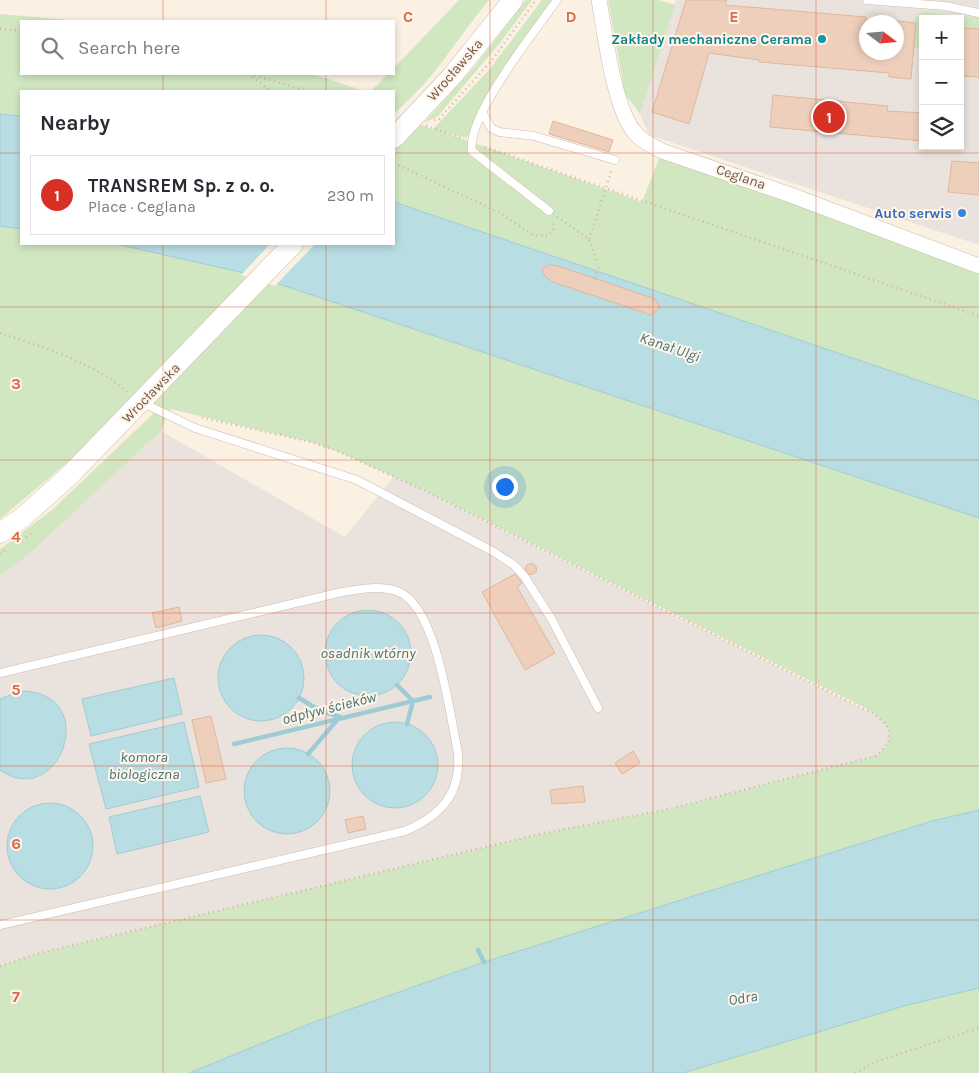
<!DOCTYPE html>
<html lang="en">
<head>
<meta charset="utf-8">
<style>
  body { margin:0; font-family:Karla,sans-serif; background:#f7f7f7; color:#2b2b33 }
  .controls { position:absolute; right:15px; top:15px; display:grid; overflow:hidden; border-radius:0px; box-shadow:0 2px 8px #0003 }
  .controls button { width:45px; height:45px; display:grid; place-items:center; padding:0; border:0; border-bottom:1px solid #e1e1e2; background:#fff; color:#2b2b33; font:25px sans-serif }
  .compass { position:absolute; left:859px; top:15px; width:45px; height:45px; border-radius:50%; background:#fff; box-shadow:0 2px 8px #0003; rotate:106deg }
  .you { position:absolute; left:504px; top:486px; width:18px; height:18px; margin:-12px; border:4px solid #fff; border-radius:50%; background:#1a73e8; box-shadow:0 0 0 8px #1a73e833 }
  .badge { display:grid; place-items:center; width:32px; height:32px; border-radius:50%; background:#d93025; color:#fff; font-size:16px; font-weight:700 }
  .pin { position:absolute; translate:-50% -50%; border:2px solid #fff; box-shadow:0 1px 5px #0006 }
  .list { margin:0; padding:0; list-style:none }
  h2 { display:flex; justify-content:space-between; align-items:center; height:65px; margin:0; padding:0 20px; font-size:21px }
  h2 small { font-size:16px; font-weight:400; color:#7c7c81 }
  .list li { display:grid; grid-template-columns:32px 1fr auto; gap:15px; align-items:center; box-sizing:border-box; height:80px; margin:0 10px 10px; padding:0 10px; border:1px solid #e1e1e2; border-radius:0px }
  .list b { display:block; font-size:19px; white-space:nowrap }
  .list p { margin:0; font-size:16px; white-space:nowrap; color:#7c7c81 }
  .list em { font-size:16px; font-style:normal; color:#7c7c81 }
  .icon { flex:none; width:28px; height:28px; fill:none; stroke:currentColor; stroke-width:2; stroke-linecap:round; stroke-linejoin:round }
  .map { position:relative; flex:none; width:979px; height:1073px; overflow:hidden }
  .search { position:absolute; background:#fff; box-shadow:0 2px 8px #0003; left:20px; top:20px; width:375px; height:55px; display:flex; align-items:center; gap:12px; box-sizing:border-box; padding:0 18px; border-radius:0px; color:#7c7c81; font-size:19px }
  .panel { position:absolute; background:#fff; box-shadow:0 2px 8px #0003; left:20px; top:90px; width:375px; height:155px; border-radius:0px }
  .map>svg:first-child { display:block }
  .industrial { fill:#eae3dd; fill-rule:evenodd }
  .green { fill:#d1e7c2 }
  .water { fill:#b8dde3; stroke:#9fccd4 }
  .pier { fill:#fbf1e3 }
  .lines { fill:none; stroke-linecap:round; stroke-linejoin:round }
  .stream { stroke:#9fccd4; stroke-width:4.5 }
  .building { fill:#eecfbc; stroke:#e0b69d }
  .lane-casing { stroke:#cdbbad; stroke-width:9 }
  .street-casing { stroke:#cdbbad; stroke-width:16 }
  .secondary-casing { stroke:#d0bbaa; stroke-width:21 }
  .path { stroke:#d3b39f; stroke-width:2.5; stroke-dasharray:1 4; stroke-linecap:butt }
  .lane { stroke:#fff; stroke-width:8 }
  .street { stroke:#fff; stroke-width:15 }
  .secondary { stroke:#fff; stroke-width:20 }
  .grid { fill:none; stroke:#d96c4e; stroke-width:1; stroke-opacity:0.55 }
  .culture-dot { fill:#0f9aa8; stroke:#fef5e8; stroke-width:2 }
  .shop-dot { fill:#3f7fe0; stroke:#fef5e8; stroke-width:2 }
  .labels { text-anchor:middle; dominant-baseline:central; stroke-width:4; stroke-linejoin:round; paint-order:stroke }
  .culture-label { font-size:14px; font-weight:bold; fill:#0d838f; stroke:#fef5e8; text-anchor:end }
  .street-label { font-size:14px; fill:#71584a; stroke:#fef5e8 }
  .shop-label { font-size:14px; font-weight:bold; fill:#366cbe; stroke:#fef5e8; text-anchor:end }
  .water-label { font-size:15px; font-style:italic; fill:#43737c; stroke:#fef5e8 }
  .grid-label { font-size:16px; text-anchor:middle; font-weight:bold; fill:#d96c4e; stroke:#fef5e8; stroke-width:4; stroke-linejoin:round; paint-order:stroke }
</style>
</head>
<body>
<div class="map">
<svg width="979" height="1073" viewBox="0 0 979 1073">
  <rect width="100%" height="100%" fill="#fbf1e3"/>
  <path class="industrial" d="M676,0H979V245L649,135L640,114ZM923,19H960V146H923ZM866,22H896V52H866Z
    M161,431L345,537L394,476L881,718L890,733L889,742L884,749L875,756L669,809L540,834L36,954L0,966V576L27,556Z"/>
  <path class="green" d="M459,0H489C457,38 433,82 394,113V91H371L388,74H394V68Z
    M526,0H532L500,43L438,116L424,123L475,66Z
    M542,0H554L485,101L467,138L440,131L642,202L662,151L979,266V401L394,202V121L406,125L409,121L433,129L489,70Z
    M608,0H658L675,5L640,114L625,94Z
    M922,12L979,18V54L960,52V19H923V49L914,48L915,17Z
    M0,14L81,21H21V74H313L364,91H21V116L0,114Z
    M0,226L21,229V244H116L249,274L979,518V810L932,821L484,962L314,1022L189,1073H0V966L36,954L540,834L669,809L875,756C920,725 849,701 825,688L421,489L337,451L311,442L170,409L161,431L27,556L0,576V549L52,510L159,408L133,398L75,456L0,519Z
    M979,988V1073H683L904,1006Z"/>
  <path class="water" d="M0,114L21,116V229L0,226Z
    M394,202L979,401V518L249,274L116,244H394Z
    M325 653a43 43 0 1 1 86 0a43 43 0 1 1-86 0Z
    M218 678a43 43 0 1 1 86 0a43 43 0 1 1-86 0Z
    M174,678L182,714L91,736L82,699Z
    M20,691C103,691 60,812 0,770V699Z
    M184,722L199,787L106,809L89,744Z
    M352 765a43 43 0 1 1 86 0a43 43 0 1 1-86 0Z
    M244 791a43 43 0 1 1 86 0a43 43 0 1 1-86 0Z
    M200,796L209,832L117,854L109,817Z
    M7 846a43 43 0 1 1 86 0a43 43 0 1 1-86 0Z
    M979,810V988L904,1006L683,1073H189L314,1022L484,962L932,821Z"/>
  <path class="pier" d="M270,244H315L275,286L241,275Z"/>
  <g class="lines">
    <path class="stream" d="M397,685L413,701L407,724
      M299,698L319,710L340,717
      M234,744L430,697
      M308,754L338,719
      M478,950L484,962"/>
  </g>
  <path class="building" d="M686,0H727L725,5L866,17V52H896V21L916,23L911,79L889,77V73L759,62V60L709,53L689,124L652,112Z
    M960,28L979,29V77L960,76Z
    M773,95L888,106L887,111L923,113V141L770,127Z
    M553,121L613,140L609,152L549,134Z
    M952,161L979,163V195L948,192Z
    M549,265L558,266L655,299L660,308L651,315L553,282L545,276L542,269Z
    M525.5 569a5.5 5.5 0 1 1 11 0a5.5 5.5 0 1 1-11 0Z
    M515,574L522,583L517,587L555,653L525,670L482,592Z
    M179,607L182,621L156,628L152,613Z
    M211,716L226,779L206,783L192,720Z
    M633,751L640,763L622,774L615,763Z
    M583,786L585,802L552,804L550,790Z
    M363,816L366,829L348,833L345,820Z"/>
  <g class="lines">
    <defs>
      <path id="lane" d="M867,0L945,6L979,13
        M482,112L491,128L499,132L534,136L615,160
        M549,211L472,151C466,117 536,30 557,0
        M143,403L195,428L357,480L494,552L514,565L524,576L551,618L598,708
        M0,673L342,592C360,589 381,585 399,592C437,608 450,715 458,753C461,794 442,815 405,831L0,925"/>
      <path id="street" d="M599,0C605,33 614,111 636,134C643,142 653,146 662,151L788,194L979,266"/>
      <path id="secondary" d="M394,138L453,75L513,0
        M0,533L23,517L69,476L293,244"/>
    </defs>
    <use href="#lane" class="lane-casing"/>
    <use href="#street" class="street-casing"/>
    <use href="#secondary" class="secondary-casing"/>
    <path class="path" d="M0,29L21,31
      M248,74L271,91
      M250,74L307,91
      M434,120L439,119L492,60L536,0
      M426,126L464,139
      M485,147L979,316
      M394,163L500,213L533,235L548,236L553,230L554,221
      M557,217L589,239L598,264
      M589,239L612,169
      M595,278L599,267
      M0,333C43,347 93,362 127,392
      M18,543L32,533
      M0,554L7,549
      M0,966L36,954L540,834L669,809L875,756C899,739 891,723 868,711L421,489L337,451L311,442L199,417
      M855,1073L878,1061L979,1028"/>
    <use href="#lane" class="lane"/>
    <use href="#street" class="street"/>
    <use href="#secondary" class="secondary"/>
  </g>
  <path class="grid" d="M163,0V21M326,0V21M490,0V1073M653,0V1073M816,0V1073M163,74V91M326,74V91M0,153H21M394,153H979M163,244V1073M326,244V1073M0,307H979M0,460H979M0,613H979M0,766H979M0,920H979"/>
  <circle class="culture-dot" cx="822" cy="39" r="5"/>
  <circle class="shop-dot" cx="962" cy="213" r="5"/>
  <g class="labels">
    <g class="culture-label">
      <text x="812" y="39">Zakłady mechaniczne Cerama</text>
    </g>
    <g class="street-label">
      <text transform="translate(455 70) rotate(-49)">Wrocławska</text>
      <text transform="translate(741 177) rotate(19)">Ceglana</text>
      <text transform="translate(151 393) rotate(-46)">Wrocławska</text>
    </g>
    <g class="shop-label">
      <text x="952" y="213">Auto serwis</text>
    </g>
    <g class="water-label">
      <text transform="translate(670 347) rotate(19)">Kanał Ulgi</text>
      <text x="368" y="653">osadnik wtórny</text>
      <text transform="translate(329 708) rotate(-14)">odpływ ścieków</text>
      <text x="144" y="757">komora<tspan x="144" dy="17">biologiczna</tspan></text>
      <text transform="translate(743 998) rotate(-9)">Odra</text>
    </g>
  </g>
  <g class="grid-label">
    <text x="408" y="22">C</text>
    <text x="571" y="22">D</text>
    <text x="734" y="22">E</text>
    <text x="16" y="389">3</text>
    <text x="16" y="542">4</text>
    <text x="16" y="695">5</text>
    <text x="16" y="849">6</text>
    <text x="16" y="1002">7</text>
  </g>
</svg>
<div class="controls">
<button>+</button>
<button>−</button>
<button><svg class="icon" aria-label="layers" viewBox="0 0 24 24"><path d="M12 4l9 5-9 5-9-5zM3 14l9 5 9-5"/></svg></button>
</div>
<svg class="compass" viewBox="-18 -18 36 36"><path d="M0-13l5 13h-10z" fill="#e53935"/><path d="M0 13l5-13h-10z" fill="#7c7c81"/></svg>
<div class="you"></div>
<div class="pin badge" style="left:829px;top:117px">1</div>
<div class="search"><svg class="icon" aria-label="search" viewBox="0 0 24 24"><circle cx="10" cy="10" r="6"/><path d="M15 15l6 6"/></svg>Search here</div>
<section class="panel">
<h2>Nearby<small></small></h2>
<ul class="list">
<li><span class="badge">1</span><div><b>TRANSREM Sp. z o. o.</b><p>Place · Ceglana</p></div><em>230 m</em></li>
</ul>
</section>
</div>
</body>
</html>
